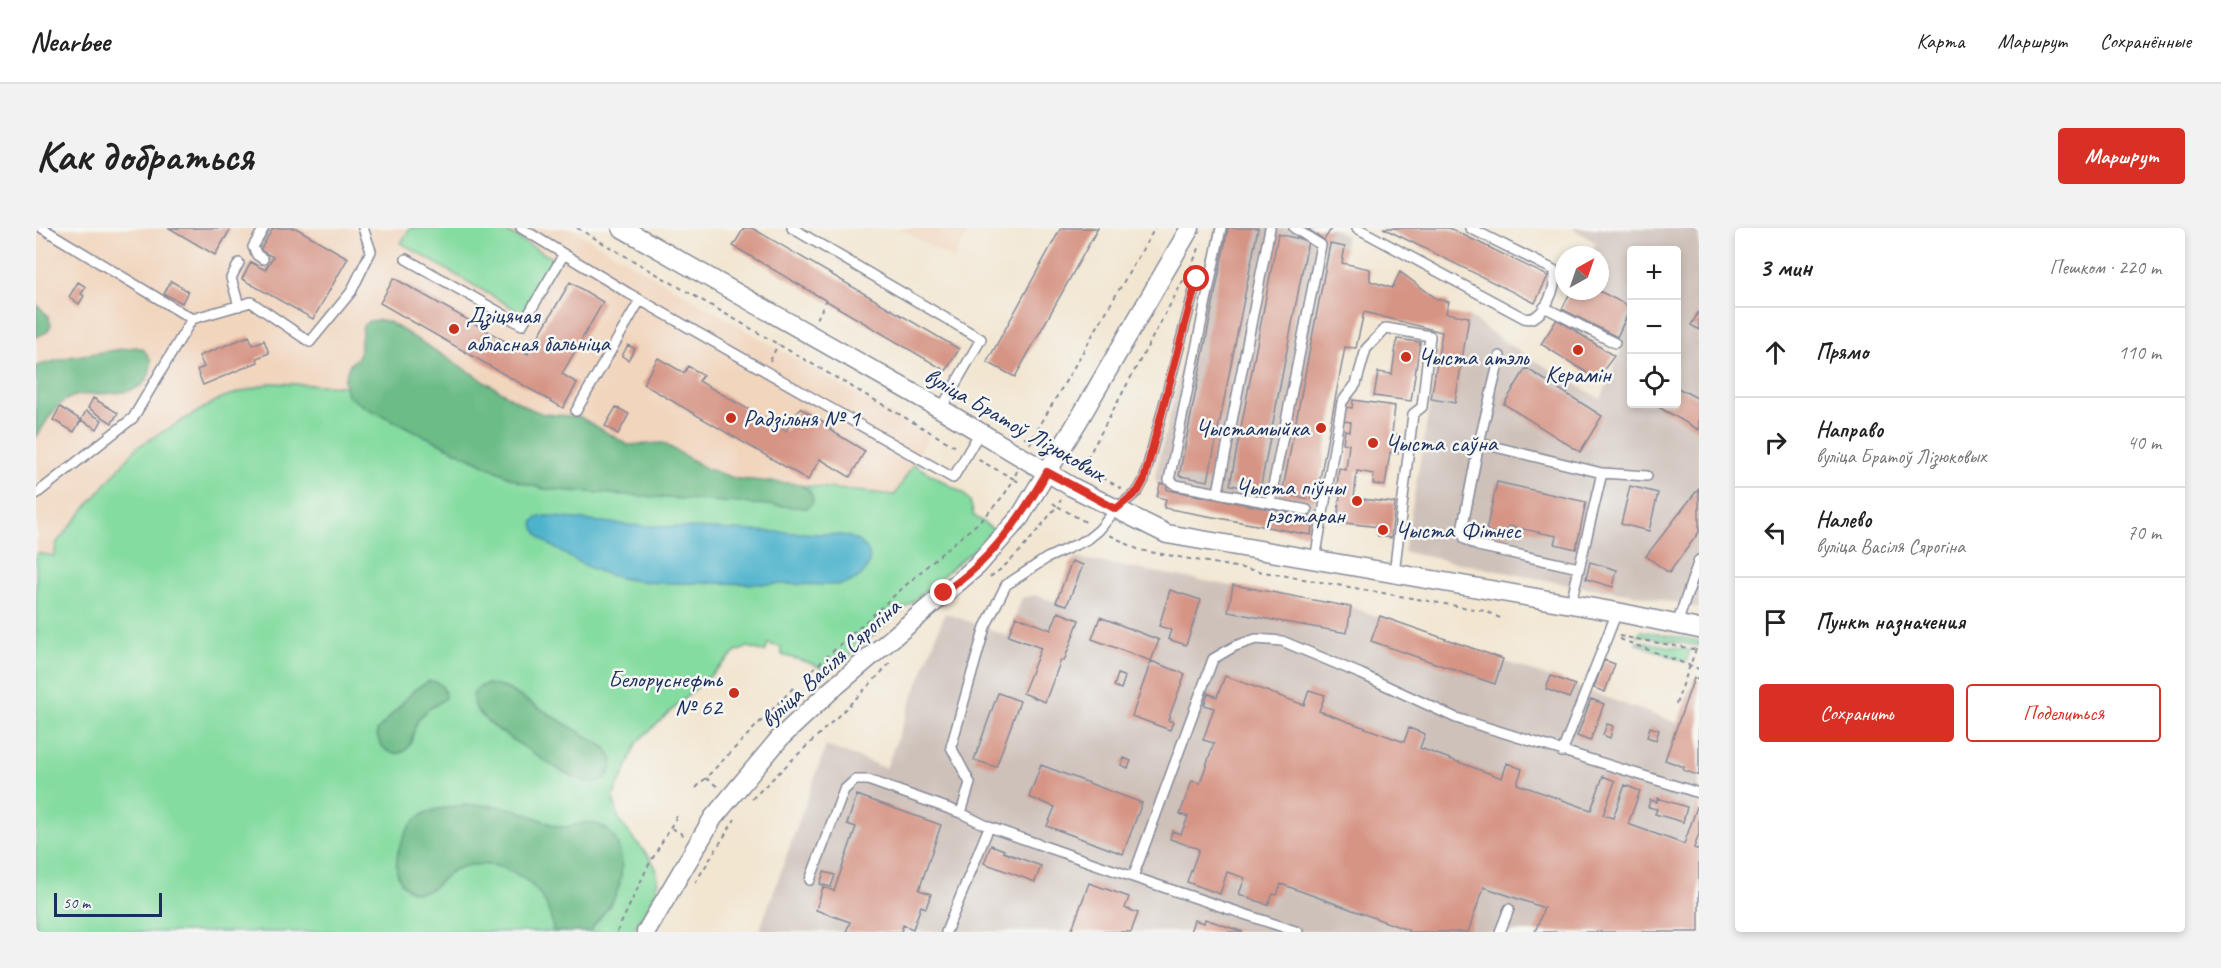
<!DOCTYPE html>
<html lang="ru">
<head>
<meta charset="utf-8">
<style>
  body { margin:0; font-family:Caveat,sans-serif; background:#f2f2f2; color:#222 }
  .controls { position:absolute; right:18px; top:18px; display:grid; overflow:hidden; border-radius:6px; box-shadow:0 3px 9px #0003 }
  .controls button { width:54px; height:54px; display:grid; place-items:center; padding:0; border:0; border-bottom:2px solid #e0e0e0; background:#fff; color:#222; font:30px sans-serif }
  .compass { position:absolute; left:1519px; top:18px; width:54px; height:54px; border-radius:50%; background:#fff; box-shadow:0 3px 9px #0003; rotate:40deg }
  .scale { position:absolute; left:18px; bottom:15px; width:108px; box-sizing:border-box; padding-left:6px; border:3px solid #1b2f5e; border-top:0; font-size:16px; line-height:21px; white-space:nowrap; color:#1b2f5e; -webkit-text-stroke:4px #f6f6f2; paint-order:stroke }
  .stop { position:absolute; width:18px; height:18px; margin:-14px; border:4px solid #d93025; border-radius:50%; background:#fff }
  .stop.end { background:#d93025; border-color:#fff; box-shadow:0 2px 6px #0008 }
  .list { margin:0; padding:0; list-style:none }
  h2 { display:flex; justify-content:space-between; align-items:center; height:78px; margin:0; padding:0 24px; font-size:26px }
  h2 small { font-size:20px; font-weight:400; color:#767676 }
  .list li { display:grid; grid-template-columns:39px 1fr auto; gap:18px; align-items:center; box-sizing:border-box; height:90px; padding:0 24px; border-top:2px solid #e0e0e0 }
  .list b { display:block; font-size:22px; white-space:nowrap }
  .list p { margin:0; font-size:20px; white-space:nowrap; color:#767676 }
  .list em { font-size:20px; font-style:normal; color:#767676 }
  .actions { display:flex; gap:12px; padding:18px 24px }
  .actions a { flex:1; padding:14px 0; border:2px solid #d93025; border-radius:6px; text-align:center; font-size:21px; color:#d93025 }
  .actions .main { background:#d93025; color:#fff }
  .icon { flex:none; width:33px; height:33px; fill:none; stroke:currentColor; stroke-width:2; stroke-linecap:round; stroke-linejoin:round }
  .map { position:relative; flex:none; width:1663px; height:704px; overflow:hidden; border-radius:6px }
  header { display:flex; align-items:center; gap:36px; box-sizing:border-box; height:84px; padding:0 30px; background:#fff; border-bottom:2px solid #e0e0e0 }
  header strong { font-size:28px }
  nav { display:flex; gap:33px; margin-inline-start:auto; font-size:21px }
  .intro { display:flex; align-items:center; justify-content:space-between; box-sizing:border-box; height:144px; padding:0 36px }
  h1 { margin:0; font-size:42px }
  .button { padding:15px 27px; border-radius:6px; background:#d93025; color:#fff; font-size:21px; font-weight:700 }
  main { display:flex; gap:36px; padding:0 36px }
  aside { flex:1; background:#fff; border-radius:6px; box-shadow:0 3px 9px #0003 }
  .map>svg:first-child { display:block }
  .built { fill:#f1d5bd }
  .industrial { fill:#cec1ba; fill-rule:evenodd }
  .green { fill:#85dca0; stroke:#50867f; stroke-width:1.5 }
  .forest { fill:#6cbc86; stroke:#447672; stroke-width:1.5 }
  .water { fill:#4db3cc; stroke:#347195; stroke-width:1.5 }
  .building { fill:#d69485 }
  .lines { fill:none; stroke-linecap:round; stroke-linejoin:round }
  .service-casing { stroke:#868a98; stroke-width:12 }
  .minor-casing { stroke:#868a98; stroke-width:21 }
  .path { stroke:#868a98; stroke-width:2; stroke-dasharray:4.5 4.5; stroke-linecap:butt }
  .service { stroke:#fff; stroke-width:9 }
  .minor { stroke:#fff; stroke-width:18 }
  .route { stroke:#d93025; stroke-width:8 }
  .poi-dot { fill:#c8321e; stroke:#f6f6f2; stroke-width:2 }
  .labels { text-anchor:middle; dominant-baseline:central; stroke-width:5; stroke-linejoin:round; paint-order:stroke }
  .poi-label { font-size:24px; fill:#1b2f5e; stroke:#f6f6f2; text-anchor:start }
  .street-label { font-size:24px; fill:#1b2f5e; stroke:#f6f6f2 }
</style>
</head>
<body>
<header>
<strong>Nearbee</strong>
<nav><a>Карта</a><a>Маршрут</a><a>Сохранённые</a></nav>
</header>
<div class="intro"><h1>Как добраться</h1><a class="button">Маршрут</a></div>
<main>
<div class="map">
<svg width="1663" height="704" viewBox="0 0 1663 704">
  <rect width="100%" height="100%" fill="#f6f6f2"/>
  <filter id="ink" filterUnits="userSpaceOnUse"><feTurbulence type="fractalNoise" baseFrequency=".0167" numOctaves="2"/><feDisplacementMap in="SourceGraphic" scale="12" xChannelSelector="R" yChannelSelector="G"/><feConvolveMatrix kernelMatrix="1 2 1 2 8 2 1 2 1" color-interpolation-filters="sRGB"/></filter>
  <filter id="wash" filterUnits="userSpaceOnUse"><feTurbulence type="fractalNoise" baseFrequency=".008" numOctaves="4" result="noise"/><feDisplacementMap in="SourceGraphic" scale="24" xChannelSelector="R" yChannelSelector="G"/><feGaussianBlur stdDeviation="1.35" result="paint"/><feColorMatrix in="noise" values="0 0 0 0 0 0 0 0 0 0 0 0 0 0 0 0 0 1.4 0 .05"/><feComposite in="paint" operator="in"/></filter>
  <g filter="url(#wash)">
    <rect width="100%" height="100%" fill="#f2e6d1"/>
    <path class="built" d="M0,0H534L893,208L860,267L526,233L18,328L0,325Z
      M863,0H935L917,32Z"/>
    <path class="industrial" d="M1179,0H1296L1310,8L1263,269L1280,272L1275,307L1128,280L1130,271L1121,269L1124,256L1120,253L1119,248Z
      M1536,0H1663V380L1592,365L1529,356L1368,324L1410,85L1433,89L1478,120L1565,171L1588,115L1581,109L1595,80L1563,63L1564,27H1552L1560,15ZM1596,22H1640V176H1596Z
      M1040,330L1315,379L1642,495L1658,450L1663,452V704H723L790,518L850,540L909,385L972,408L986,370L1000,367L1020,374L1036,333Z"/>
    <path class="green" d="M374,0H464L521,33L489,87L365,15Z
      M234,155L335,159L527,233L859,267L877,236L927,265L934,273L938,288L957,301L945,315L806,434L787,441L774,435L746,427L745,419L732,416L729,424L712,419L700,424L601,514L585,553L580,561L577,570L584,594L614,630L620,640L622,651L620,664L614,676L596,704H0V325L18,328L21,314L101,219L185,170Z
      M1605,403L1663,413V418L1600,407Z
      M1601,413L1654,422L1650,434L1600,415Z"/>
    <path class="forest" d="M0,76L12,88L15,97L11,104L0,109Z
      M343,92L353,94L490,179L507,186L544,189L592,217L627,215L671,241L701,251L762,256L772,261L776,267L777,274L771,280L508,261L484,254L327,178L311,167L308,152L313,138L323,128L327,98L333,93Z
      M100,119L107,121L115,132C116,178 61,160 36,169C19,175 9,196 0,210V138L34,129Z
      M393,453C404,453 409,459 409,470C401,478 389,481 383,491C375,501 379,518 366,524C352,530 341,515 341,503L379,461Z
      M451,456L470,460L570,520L577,533C571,581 509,533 491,521C475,510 445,494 438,476C434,464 442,459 451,456Z
      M431,577C450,577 468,577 486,584C499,588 512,597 525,599C536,600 546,592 557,595C591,603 591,650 576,674C570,684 560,692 554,704H517C515,656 463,623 418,642C408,647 402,658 393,662C386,665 378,666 372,661C349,646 365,602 383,589C395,580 417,579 431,577Z"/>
    <path class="water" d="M512,288L593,297L806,307C845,315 841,349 804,357C761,356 718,356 675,355C640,355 604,357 570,346C550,340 532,328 514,317C501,308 485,289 512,288Z"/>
    <g id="blocks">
      <path class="building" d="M133,0H192L194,2L179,27Z
        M237,0H260L312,30L277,91L206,51L215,34L229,42L237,29L224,22Z
        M708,0H716L923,121L910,143L697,18Z
        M1025,0H1062L979,149L951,134Z
        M1192,0H1222L1172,253L1143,248Z
        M1271,0H1296L1288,12Z
        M1347,0H1413L1512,48L1499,75Z
        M1242,6L1272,13L1224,262L1194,257Z
        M1294,16L1309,19L1306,35L1334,41V53L1356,60L1364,44L1401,71L1413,74L1410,85L1433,89L1419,175L1395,171L1406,104L1328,84L1320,120L1309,119L1307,130L1280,272L1246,266Z
        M358,50L492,126L534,54L567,74L526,146L541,155L527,180L344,75Z
        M135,53L152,63L146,75L128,66Z
        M42,54L50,59L45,66L48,68L43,76L33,69Z
        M1535,63H1563L1595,79L1581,109L1526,81Z
        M1663,83V102L1655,97Z
        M1521,91L1578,128L1561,151L1505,116Z
        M213,108L217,117L228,112L233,125L221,130L222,134L167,157L161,142L168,139L163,128Z
        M1361,111L1384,114L1375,173L1338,168L1342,144L1356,146Z
        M592,117L599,121L592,132L586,128Z
        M622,130L648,145L652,138L667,147L663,153L750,203L764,180L796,199L794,202L829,223L814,249L784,231L772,252L607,156Z
        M1490,140L1566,188L1544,224L1468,176Z
        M1640,159L1663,171V202L1617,176H1640Z
        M57,170L82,185L76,195L52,180Z
        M1317,172L1359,178L1356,206L1364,207L1362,225L1354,224L1349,258L1337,256L1338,246L1321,243L1318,270L1359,275L1355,310L1342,308L1343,299L1301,294L1304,267H1300L1303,240L1310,242L1313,216L1307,215L1309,202L1314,203L1315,194L1307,193L1309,179L1316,180Z
        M24,179L45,192L50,183L66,192L61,201L45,192L38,204L17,192Z
        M580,179L593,186L582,206L569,198Z
        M1461,254L1550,274L1540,321L1519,316L1521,308L1473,298L1471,308L1450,303Z
        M1124,256H1131V262L1277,289L1275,307L1128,280L1130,271L1121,269Z
        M1594,258L1622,265L1613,303L1585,296Z
        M1663,260V304L1633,345L1610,328Z
        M1036,333L1047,337L1031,377L1020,374Z
        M1554,334L1581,342L1577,359L1550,351Z
        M1197,357L1315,379L1311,405L1192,384Z
        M1134,362L1165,372L1150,417L1132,411L1135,402L1123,398Z
        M1022,384L1043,392L1028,433L1025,432L1009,474L987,465L1005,420L972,408L980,388L1015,402Z
        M1344,388L1467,431L1459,456L1335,413Z
        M1064,389L1123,412L1115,433L1056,411Z
        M1568,432L1579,436L1569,464L1558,460Z
        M1115,433L1149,446L1132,492L1137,494L1134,502L1096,488Z
        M1082,446L1089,449L1085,461L1078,458Z
        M1189,448L1268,477L1273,462L1289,467L1283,483L1368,514L1373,500L1389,506L1384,520L1466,550L1471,535L1486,541L1481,556L1555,582L1567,548L1579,553L1567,587L1577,590L1589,557L1604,563L1592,596L1648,616L1663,573V606L1658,620L1663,622V704H1499L1508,680L1448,659L1432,704H1372V702L1245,656L1241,667L1237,666L1232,677L1203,666L1209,650L1191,644L1184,666L1151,654L1163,621L1134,611L1136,603L1145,606L1152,589L1144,586L1156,553L1164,555L1178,515L1167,512L1178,480L1168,477L1172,465L1181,469Z
        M1515,448L1539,457L1533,470L1510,461Z
        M1658,450L1663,452V548L1647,542L1648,539L1629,532Z
        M962,465L984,473L960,539L938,532Z
        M1555,471L1568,476L1554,513L1541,508Z
        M1571,496L1577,498L1574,510L1567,507Z
        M1614,499L1623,502L1620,512L1611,509Z
        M1088,530L1095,533L1092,540L1085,537Z
        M1005,537L1106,575L1087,626L1011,598L1019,579L993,569Z
        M821,567L905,597L883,662L895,666L890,680L885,678L877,701L867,697L865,704H810L814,694L780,682L787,659L798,663L820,599L811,596Z
        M1621,570L1651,579L1647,594L1619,586L1621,581L1612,579L1614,572L1621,574Z
        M955,617L968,622L967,624L1005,638L999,654L948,635Z
        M788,644L799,647L795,659L784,656Z
        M1053,655L1093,669L1089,680L1102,685L1095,704H1035Z
        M1169,691L1207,704H1154L1158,692L1168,695Z"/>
    </g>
  </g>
  <g filter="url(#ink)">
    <use href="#blocks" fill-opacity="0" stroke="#868a98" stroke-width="1.5"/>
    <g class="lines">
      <defs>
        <path id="service" d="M6,0L156,91L215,74L274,114L315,64L335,23L327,0
          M485,0L592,65L917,250L944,204
          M756,0L945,111L905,181
          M1185,0L1133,252L1140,257L1271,282
          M1321,0L1488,90C1507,96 1523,57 1518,42L1434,0
          M227,31L221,27L217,19L228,0
          M370,31L486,97L528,26
          M203,35L195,50L203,78
          M1508,79L1579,115
          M1464,128L1443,215L1566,245L1537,366
          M540,183L604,72
          M1443,215L1426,302L1429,311L1442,318L1543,340
          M1566,245L1611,248
          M1182,264L1234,0
          M0,266L97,190L156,91
          M1234,274L1285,17L1258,0
          M1279,332L1306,174L1320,156L1330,121L1350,100L1394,108L1386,179L1377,186L1358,346
          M1641,396L1663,332
          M1526,524L1581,384
          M925,585L934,555L915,519L949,399L970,357L1011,330L1052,311L1063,302L1080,281L1102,263L1108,252L1161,51
          M774,652L808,562L819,552H832L925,585L953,599
          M910,704L953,599L1097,649
          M1262,704L1097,649L1177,431L1199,418L1220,411L1246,413L1325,446L1420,490L1663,565
          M1464,704L1473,681"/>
        <path id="minor" d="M586,0L905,181L1036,259L1131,306L1581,384L1663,401
          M610,704L677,590L744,510L794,463L941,338L984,289L1045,188L1154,0"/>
      </defs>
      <use href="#service" class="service-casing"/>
      <use href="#minor" class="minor-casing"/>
      <path class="path" d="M541,0L920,219
        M1154,41L1165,16
        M781,91L790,73
        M734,133L742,116
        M988,210L996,211L1119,0
        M994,216L996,211L1008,216
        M1037,232L1047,238L1044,244
        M981,243L978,251L986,256
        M1086,261L1047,238L1148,51
        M1017,275L1021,278L1025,272
        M1074,307L1103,322L1449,383L1464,390
        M954,349C982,330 1000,304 1021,278L1053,296
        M1583,408L1663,422
        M1584,411L1663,441
        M776,442L901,329L948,290L968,267L978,251L941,231
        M1640,476L1660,421
        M670,550L682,559
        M660,560L758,459
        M716,571C762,525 811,482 855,434
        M636,600L649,608
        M659,655L699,591
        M581,704L611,640L642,586"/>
      <use href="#service" class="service"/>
      <use href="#minor" class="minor"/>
    </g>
  </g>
  <g class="lines" filter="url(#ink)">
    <path class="route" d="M908,365C919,356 931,348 941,338C970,311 992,278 1011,244L1080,281L1102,263L1108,252L1161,51"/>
  </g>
  <g class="poi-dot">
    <circle cx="418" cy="101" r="6"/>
    <circle cx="1542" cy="122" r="6"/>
    <circle cx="1370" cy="129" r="6"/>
    <circle cx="695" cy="190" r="6"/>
    <circle cx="1285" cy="200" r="6"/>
    <circle cx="1337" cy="215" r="6"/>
    <circle cx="1321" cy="273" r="6"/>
    <circle cx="1347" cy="302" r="6"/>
    <circle cx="698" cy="465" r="6"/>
  </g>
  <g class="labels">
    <g class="poi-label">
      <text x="430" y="87">Дзіцячая<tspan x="430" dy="28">абласная бальніца</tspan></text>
      <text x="1382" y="129">Чыста атэль</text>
      <text x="1542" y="146" text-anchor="middle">Керамін</text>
      <text x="707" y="190">Радзільня № 1</text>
      <text x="1273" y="200" text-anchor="end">Чыстамыйка</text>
      <text x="1349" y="215">Чыста саўна</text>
      <text x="1309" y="259" text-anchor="end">Чыста піўны<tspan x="1309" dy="28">рэстаран</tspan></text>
      <text x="1359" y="302">Чыста Фітнес</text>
      <text x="686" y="451" text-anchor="end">Белоруснефть<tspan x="686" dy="28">№ 62</tspan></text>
    </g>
    <g class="street-label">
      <text transform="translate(979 196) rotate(30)">вуліца Братоў Лізюковых</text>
      <text transform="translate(794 435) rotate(-42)">вуліца Васіля Сярогіна</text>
    </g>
  </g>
</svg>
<div class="controls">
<button>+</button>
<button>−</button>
<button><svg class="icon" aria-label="locate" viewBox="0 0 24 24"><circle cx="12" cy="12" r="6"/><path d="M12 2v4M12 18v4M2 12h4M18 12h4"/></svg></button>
</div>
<svg class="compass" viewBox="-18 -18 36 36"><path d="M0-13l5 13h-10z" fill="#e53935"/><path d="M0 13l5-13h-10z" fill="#767676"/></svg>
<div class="scale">50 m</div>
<div class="stop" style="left:1161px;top:51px"></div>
<div class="stop end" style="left:908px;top:365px"></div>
</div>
<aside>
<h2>3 мин<small>Пешком · 220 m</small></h2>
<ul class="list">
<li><svg class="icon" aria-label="ahead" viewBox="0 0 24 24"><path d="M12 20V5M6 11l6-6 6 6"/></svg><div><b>Прямо</b></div><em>110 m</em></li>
<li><svg class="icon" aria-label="right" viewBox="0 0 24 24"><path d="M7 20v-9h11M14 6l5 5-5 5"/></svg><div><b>Направо</b><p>вуліца Братоў Лізюковых</p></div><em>40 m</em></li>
<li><svg class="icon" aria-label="left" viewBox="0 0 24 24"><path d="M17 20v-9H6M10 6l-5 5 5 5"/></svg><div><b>Налево</b><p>вуліца Васіля Сярогіна</p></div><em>70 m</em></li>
<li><svg class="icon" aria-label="arrive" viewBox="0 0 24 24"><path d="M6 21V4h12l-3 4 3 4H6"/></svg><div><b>Пункт назначения</b></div></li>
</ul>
<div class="actions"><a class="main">Сохранить</a><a>Поделиться</a></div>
</aside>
</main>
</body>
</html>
